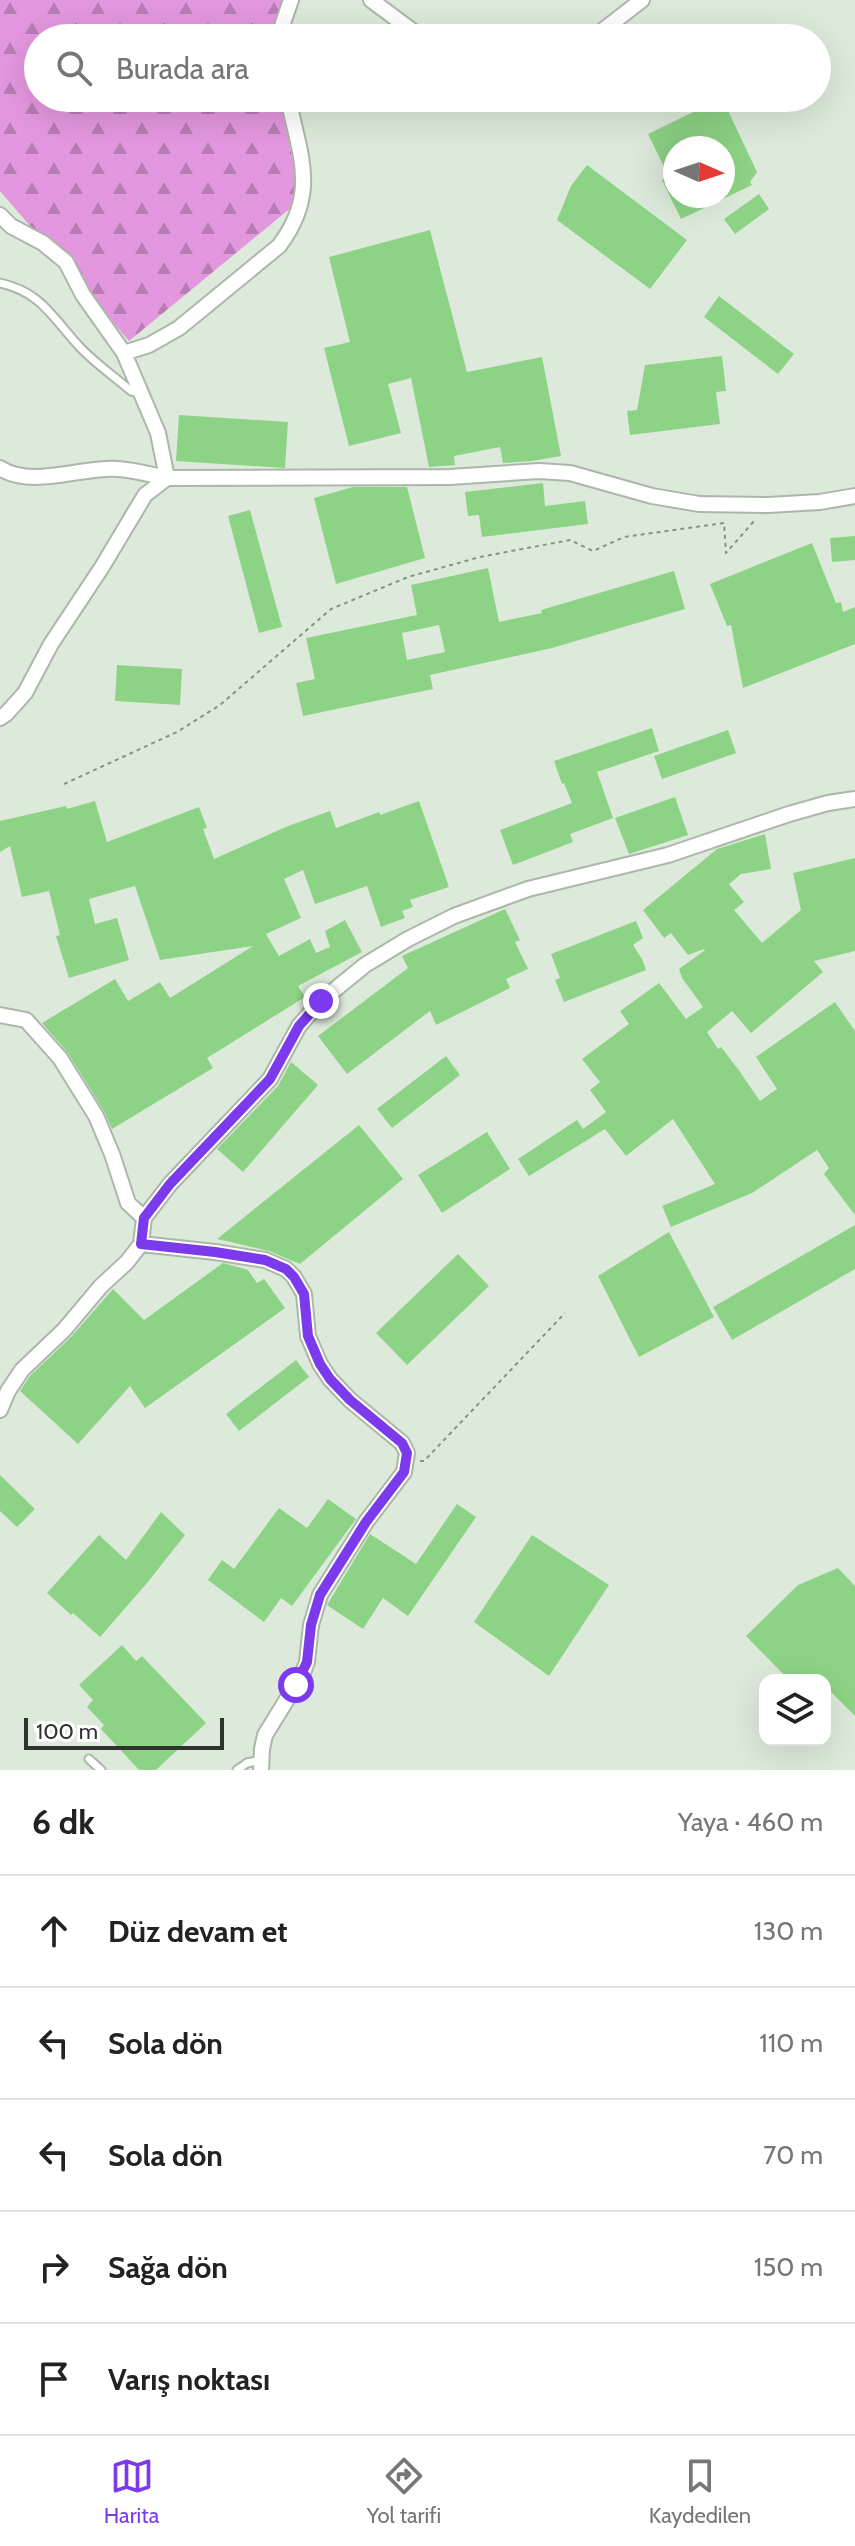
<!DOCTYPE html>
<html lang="tr">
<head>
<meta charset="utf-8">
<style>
  body { margin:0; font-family:Cabin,sans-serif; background:#f2f2f2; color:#222 }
  .controls { position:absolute; right:24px; bottom:24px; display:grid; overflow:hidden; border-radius:16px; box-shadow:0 8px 32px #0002 }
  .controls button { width:72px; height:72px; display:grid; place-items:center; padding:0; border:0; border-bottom:2px solid #e0e0e0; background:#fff; color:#222; font:40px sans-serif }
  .compass { position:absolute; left:663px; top:136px; width:72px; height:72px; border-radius:50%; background:#fff; box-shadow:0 8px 32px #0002; rotate:93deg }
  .scale { position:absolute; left:24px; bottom:20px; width:200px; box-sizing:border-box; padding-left:8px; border:4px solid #2e332d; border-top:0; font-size:22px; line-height:28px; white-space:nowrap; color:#2e332d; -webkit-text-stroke:6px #fff; paint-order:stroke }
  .stop { position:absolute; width:24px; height:24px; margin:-18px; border:6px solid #7c3aed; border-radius:50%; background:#fff }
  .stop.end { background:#7c3aed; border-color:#fff; box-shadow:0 2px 8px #0008 }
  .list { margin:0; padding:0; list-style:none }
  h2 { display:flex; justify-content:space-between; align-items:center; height:104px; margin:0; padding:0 32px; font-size:34px }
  h2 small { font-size:26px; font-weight:400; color:#767676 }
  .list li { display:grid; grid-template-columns:52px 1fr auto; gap:24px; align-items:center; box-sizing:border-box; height:112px; padding:0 32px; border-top:2px solid #e0e0e0 }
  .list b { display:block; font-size:30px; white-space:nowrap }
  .list em { font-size:26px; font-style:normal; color:#767676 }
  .icon { flex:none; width:44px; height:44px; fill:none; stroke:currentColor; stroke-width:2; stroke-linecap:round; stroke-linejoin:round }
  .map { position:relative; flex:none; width:855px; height:1770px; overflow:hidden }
  .search { position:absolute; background:#fff; box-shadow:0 8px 32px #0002; left:24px; right:24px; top:24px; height:88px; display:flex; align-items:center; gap:20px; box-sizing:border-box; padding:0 28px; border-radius:44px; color:#767676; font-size:30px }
  .sheet { height:664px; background:#fff }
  nav { display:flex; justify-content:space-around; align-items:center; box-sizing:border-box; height:112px; border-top:2px solid #e0e0e0; background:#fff; font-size:22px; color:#767676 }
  nav a { display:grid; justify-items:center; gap:4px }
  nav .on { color:#7c3aed }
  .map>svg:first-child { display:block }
  .forest { fill:url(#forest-firs) }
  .building { fill:#8dd385; fill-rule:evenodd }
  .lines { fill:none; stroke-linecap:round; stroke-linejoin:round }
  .lane-casing { stroke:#abb8a9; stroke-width:11 }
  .street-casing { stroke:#abb8a9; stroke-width:18 }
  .path { stroke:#889186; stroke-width:2; stroke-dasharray:4 4; stroke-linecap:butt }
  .lane { stroke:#fff; stroke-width:7 }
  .street { stroke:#fff; stroke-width:14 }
  .route { stroke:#7c3aed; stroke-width:10 }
</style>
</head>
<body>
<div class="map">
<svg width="855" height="1770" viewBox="0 0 855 1770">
  <defs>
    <pattern id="forest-firs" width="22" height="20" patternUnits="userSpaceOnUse" patternTransform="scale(2)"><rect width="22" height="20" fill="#e397de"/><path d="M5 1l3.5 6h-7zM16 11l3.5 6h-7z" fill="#b87cb4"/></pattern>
  </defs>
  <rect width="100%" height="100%" fill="#ddeadb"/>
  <path class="forest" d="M0,0H300L290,14L291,38H38V98H293L298,202L129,341L0,191Z"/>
  <path class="building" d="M722,98L757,172L750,182L752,185L681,219L662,180L669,177L648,134ZM675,148H723V196H675Z
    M587,165L687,240L650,289L557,220L571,186Z
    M759,194L769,209L735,234L724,219Z
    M430,230L467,372L542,357L561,456L532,461L503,463L500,447L454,456L455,465L429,467L411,378L388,384L401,433L349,446L324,348L350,342L329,257Z
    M719,296L794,354L778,374L704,317Z
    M722,356L726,391L716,392L720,424L630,435L627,411L637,410L645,365Z
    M179,415L288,422L285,468L176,461Z
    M543,483L545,506L585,501L588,524L482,537L479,515L468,516L465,492Z
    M353,487H407L425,558L336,584L314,498Z
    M250,510L282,627L259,633L228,516Z
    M855,536V560L832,562L830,538Z
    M812,543L836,603L841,602L843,612L855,607V644L743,688L731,625L727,626L710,584Z
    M488,568L499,622L542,613L541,610L674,571L685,609L552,648L430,675L433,689L303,716L296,683L315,679L306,638L417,615L411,585ZM439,625L445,652L407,660L402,633Z
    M117,665L182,669L180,705L115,701Z
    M652,728L659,751L597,772L613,818L570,834L573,842L513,865L500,830L572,803L564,783L562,784L554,761Z
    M728,730L736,753L662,779L654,756Z
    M675,797L688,835L629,854L615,818Z
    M95,801L107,842L199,807L207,828L203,829L214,859L288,826L330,811L336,828L379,812L380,815L419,801L449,887L410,900L413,907L402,911L405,918L381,927L367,886L315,904L303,870L284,879L301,918L266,934L279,956L310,939L316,953L330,947L325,931L345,920L362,952L298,986L305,997L207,1058L213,1068L112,1129L104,1111L68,1053L42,1023L115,979L128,1001L160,982L170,998L253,946L160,960L135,886L89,899L95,924L117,918L129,960L69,978L56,936L60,935L49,891L22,897L10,846L0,852V821L66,806L67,809Z
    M765,834L771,869L741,874L729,884L744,902L734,910L762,943L801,910L793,873L855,858V951L814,961L823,972L751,1033L732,1011L707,1032L718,1049L721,1047L738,1069L760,1101L777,1089L756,1057L835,1002L855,1031V1215L824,1174L829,1168L817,1150L752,1193L671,1227L662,1206L715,1184L673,1119L626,1156L605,1129L529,1176L518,1159L577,1120L583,1129L606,1112L590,1090L600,1082L582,1059L629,1024L620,1011L659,983L686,1019L703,1007L682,978L679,969L705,950L704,949L688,955L671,933L664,938L643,910L717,849Z
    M505,909L520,940L515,942L528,969L506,979L510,988L436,1025L430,1011L347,1074L318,1036L408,968L402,956Z
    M636,921L643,938L633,945L642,959L646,970L564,1002L555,980L560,978L551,954Z
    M446,1056L460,1075L392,1128L377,1109Z
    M291,1062L318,1085L243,1172L217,1149L278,1086Z
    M359,1125L403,1179L300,1264L269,1251L217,1239Z
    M487,1132L510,1169L442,1213L418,1175Z
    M855,1225V1269L732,1340L713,1307Z
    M669,1232L714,1317L639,1357L598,1276Z
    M458,1254L489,1286L407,1365L376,1333Z
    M223,1263L248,1270L257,1283L264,1279L285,1308L145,1408L130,1386L78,1444L20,1391L30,1376L71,1337L113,1289L144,1320Z
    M296,1360L309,1377L239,1431L226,1414Z
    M0,1475L35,1509L17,1527L0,1511Z
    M328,1499L356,1519L292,1606L281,1598L264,1622L208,1580L222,1560L234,1569L279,1508L307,1528Z
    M457,1504L476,1517L408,1616L383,1598L363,1629L327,1605L370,1534L416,1564Z
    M161,1512L185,1535L147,1583L100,1637L73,1613L71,1615L47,1593L99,1535L126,1560Z
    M532,1535L609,1585L549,1676L474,1622Z
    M838,1568L855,1586V1716L825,1686V1680H789L746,1636L798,1585Z
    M122,1645L136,1661L142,1656L206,1723L156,1770H139L101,1729L104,1725L87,1707L93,1700L79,1685Z"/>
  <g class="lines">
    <defs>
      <path id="lane" d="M0,283C41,292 52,317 78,345C93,362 114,376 131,391L141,393
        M89,1759L101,1770
        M237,1770L247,1763L261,1760"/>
      <path id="street" d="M371,0L422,38
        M281,38L283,23L291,0
        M593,38L642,0
        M0,215L11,226L43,243L66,262L83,295L124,353L158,433L167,478C151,475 134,470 118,469C83,466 32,489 0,468
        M124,353L149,345L179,328L279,246C319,193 300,156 288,98
        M0,718L6,714L25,693L51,644L102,567L145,495L167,478L450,477L539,471L570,473L652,496L699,504L768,505L820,502L855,496
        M0,1015L26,1020L60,1058L96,1116L112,1154L128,1203L144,1218
        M141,1244L215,1252L265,1260L286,1269L294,1277L304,1294L308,1336L320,1364L330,1379L350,1400L402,1443L407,1453L404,1472L366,1522L320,1595L311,1625L307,1662L302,1675L265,1735L262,1749L261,1770
        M0,1410L8,1391L22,1370L64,1330L101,1286L127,1262L141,1244L144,1218L170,1184L270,1079L299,1026L321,1001L365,965L408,939L454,916L528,889L668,855L789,814L828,803L855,799"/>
    </defs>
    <use href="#lane" class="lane-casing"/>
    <use href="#street" class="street-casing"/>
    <path class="path" d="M64,784L177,732L220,705L331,609L408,577L480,557L570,540L593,551L624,537L724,523L726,553L754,521
      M420,1461H424L565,1313"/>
    <use href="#lane" class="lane"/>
    <use href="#street" class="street"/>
  </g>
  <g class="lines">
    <path class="route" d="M296,1685L307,1662L311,1625L320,1595L366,1522L404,1472L407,1453L402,1443L350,1400L330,1379L320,1364L308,1336L304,1294L294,1277L286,1269L265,1260L215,1252L141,1244L144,1218L170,1184L270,1079L299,1026L321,1001"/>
  </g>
</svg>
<div class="controls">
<button><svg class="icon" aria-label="layers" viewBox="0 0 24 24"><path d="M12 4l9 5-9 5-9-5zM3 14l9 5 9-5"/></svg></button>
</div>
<svg class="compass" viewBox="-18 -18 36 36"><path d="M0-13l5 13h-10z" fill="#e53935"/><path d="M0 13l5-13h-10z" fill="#767676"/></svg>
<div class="scale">100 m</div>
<div class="stop" style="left:296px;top:1685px"></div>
<div class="stop end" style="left:321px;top:1001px"></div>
<div class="search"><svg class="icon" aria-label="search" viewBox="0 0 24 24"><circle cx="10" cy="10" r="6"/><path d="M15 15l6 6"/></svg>Burada ara</div>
</div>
<section class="sheet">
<h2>6 dk<small>Yaya · 460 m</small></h2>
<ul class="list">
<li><svg class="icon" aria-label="ahead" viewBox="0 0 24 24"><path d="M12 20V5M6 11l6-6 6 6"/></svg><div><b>Düz devam et</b></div><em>130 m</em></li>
<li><svg class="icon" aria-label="left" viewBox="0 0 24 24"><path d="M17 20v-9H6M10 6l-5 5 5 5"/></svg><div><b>Sola dön</b></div><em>110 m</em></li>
<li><svg class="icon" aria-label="left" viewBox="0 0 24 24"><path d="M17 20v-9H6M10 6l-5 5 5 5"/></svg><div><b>Sola dön</b></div><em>70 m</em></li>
<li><svg class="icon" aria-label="right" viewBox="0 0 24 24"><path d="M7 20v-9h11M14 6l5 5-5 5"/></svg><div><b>Sağa dön</b></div><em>150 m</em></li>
<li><svg class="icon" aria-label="arrive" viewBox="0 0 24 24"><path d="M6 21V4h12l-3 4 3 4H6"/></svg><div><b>Varış noktası</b></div></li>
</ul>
</section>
<nav>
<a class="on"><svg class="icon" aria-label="map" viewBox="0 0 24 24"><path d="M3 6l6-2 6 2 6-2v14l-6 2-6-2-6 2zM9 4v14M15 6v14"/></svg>Harita</a>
<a><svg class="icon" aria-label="directions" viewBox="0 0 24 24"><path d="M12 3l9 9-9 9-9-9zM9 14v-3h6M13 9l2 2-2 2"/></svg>Yol tarifi</a>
<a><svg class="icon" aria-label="saved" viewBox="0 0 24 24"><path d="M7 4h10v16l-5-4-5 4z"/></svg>Kaydedilen</a>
</nav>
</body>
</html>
